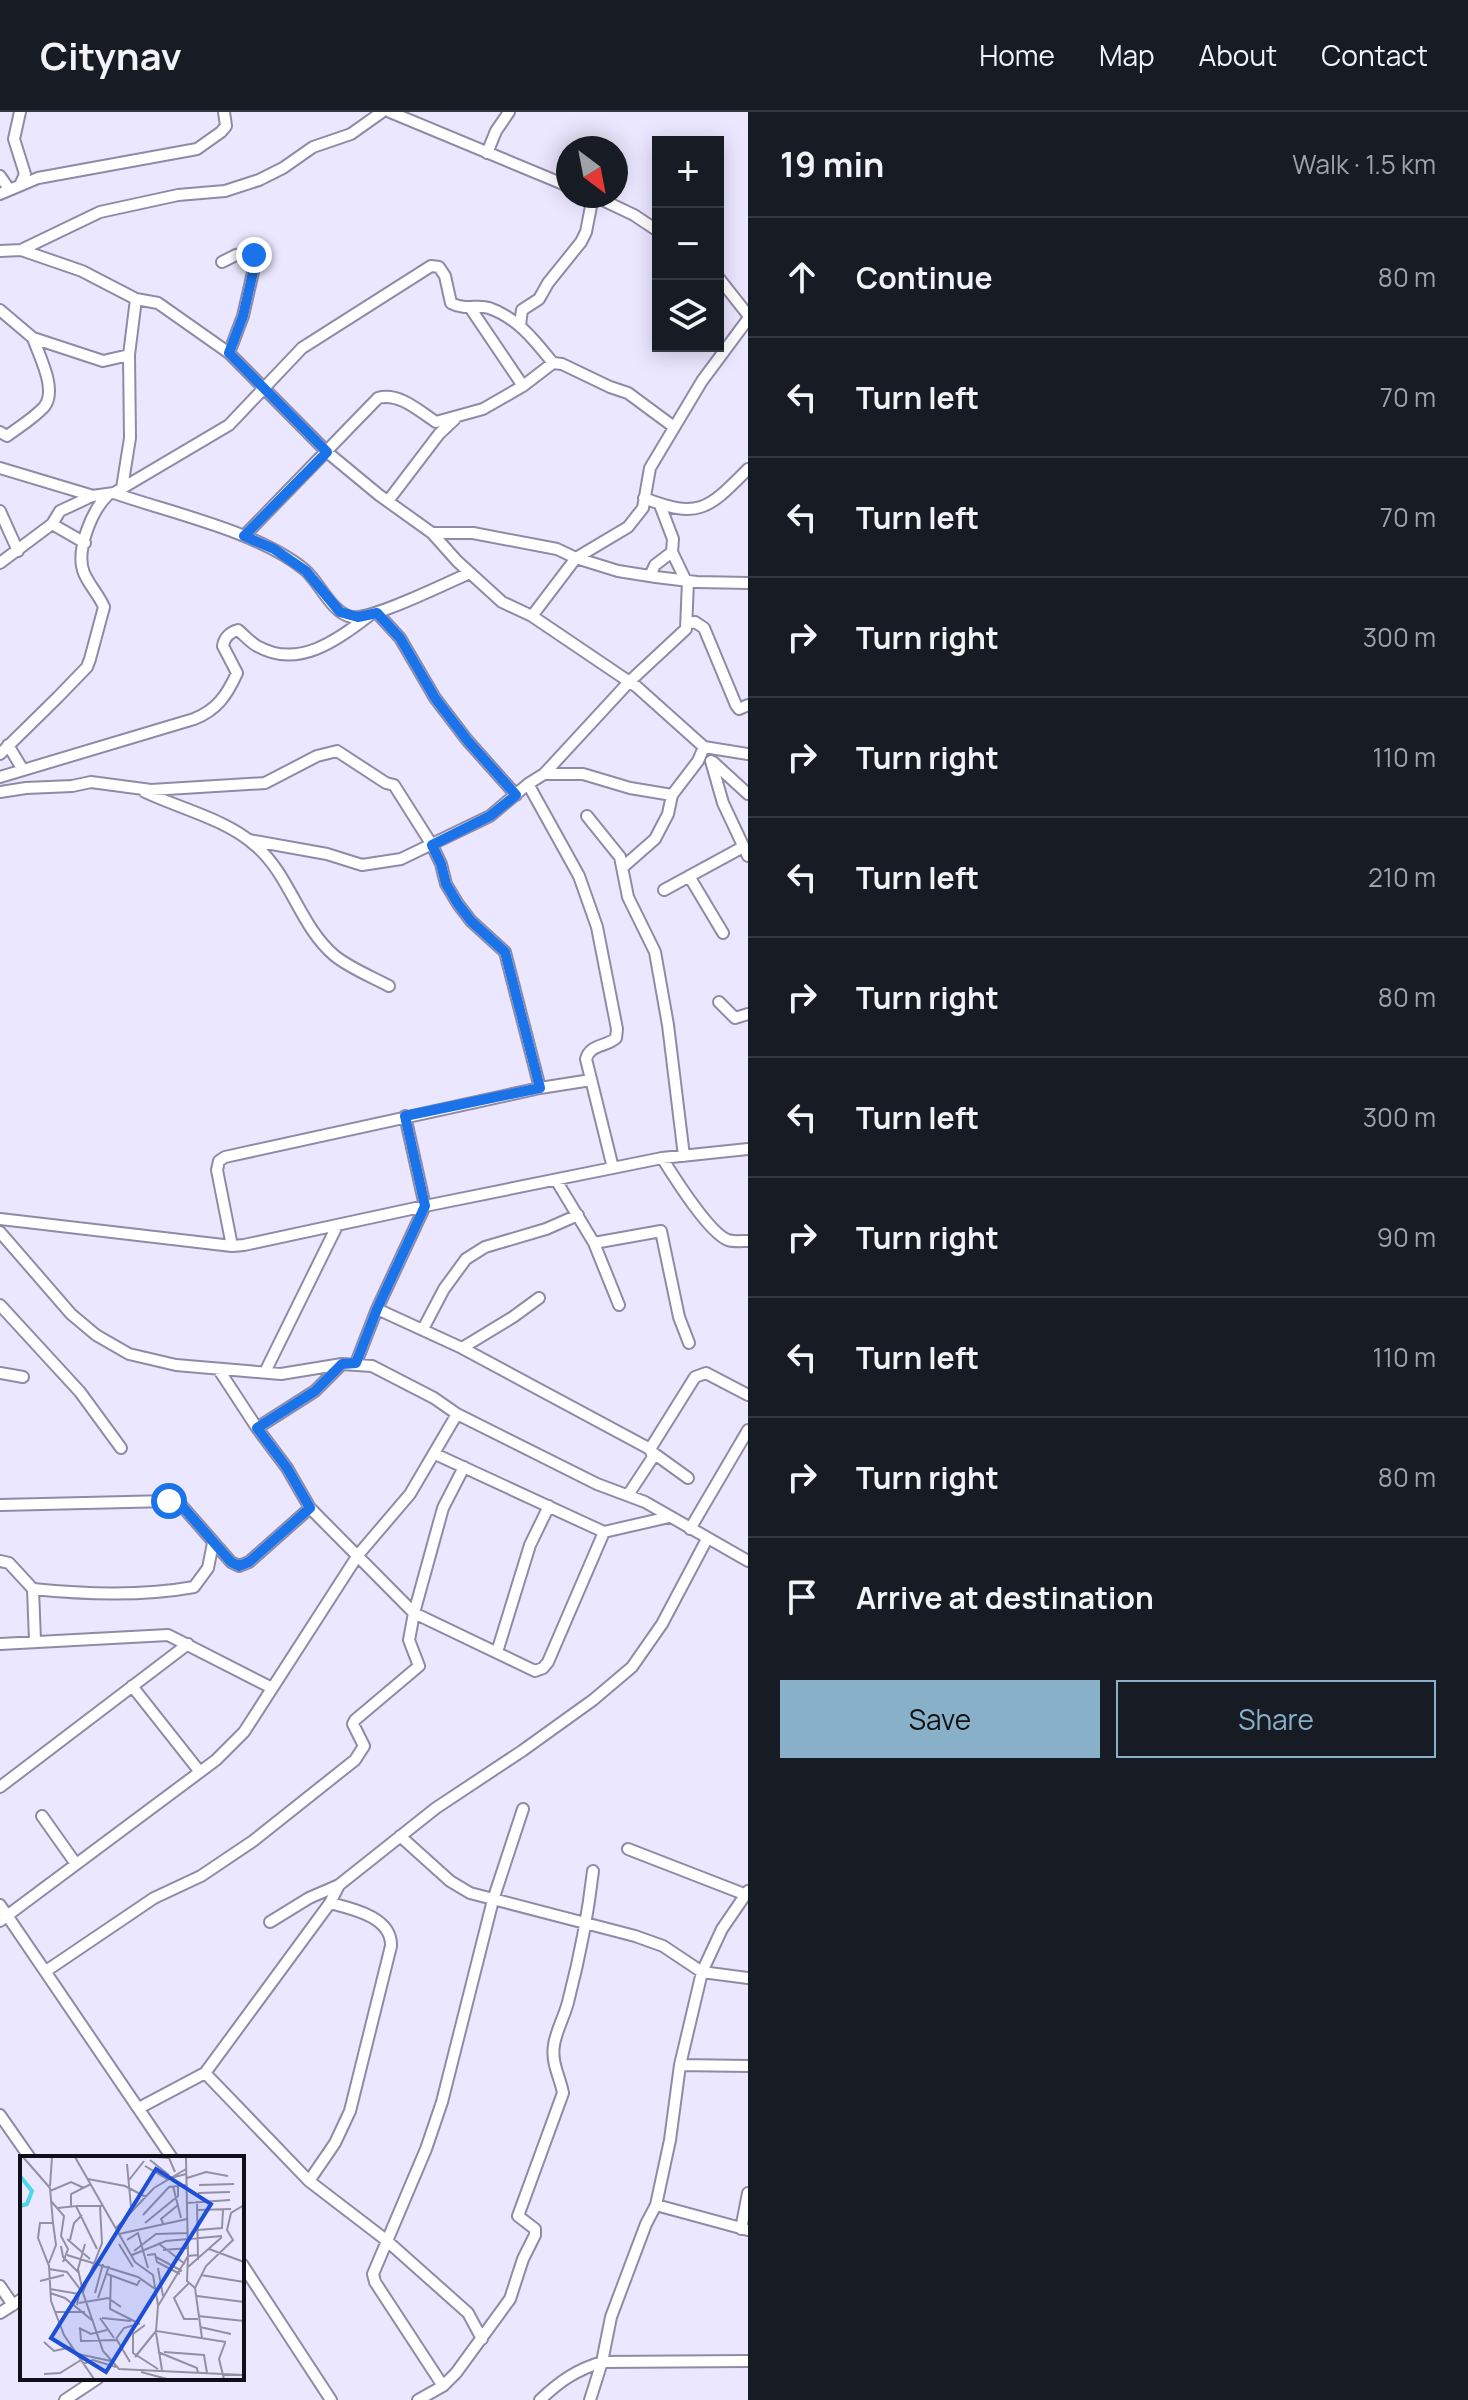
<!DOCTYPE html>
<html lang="en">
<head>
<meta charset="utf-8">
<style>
  body { margin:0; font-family:Manrope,sans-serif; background:#242831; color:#f1f3f6 }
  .controls { position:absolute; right:24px; top:24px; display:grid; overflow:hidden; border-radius:0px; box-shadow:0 4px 20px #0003 }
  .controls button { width:72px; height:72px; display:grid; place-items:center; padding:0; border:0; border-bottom:2px solid #363941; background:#171b24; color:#f1f3f6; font:40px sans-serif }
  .compass { position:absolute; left:556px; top:24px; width:72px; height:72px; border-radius:50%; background:#171b24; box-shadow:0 4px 20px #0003; rotate:148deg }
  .stop { position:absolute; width:24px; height:24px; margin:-18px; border:6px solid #1a73e8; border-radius:50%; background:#fff }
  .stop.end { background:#1a73e8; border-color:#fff; box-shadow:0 2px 8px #0008 }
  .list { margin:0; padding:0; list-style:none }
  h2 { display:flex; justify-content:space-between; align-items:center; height:104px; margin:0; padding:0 32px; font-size:34px }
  h2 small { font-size:26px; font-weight:400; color:#9ea1a6 }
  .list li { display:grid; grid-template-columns:52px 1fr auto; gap:24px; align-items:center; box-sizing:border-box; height:120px; padding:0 32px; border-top:2px solid #363941 }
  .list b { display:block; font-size:30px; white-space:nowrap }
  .list em { font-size:26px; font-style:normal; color:#9ea1a6 }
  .actions { display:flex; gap:16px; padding:24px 32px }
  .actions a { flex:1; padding:18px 0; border:2px solid #88b0c8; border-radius:0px; text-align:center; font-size:28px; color:#88b0c8 }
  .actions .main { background:#88b0c8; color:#111 }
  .icon { flex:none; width:44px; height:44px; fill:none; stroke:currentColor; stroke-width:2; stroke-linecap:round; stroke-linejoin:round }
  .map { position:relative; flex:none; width:748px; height:2288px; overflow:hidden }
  header { display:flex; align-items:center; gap:48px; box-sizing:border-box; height:112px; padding:0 40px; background:#171b24; border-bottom:2px solid #363941 }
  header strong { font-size:38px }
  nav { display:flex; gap:44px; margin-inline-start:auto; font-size:28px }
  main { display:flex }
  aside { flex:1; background:#171b24 }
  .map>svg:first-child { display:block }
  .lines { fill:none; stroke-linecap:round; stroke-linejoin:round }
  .minor-casing { stroke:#908aa6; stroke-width:14 }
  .minor { stroke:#fff; stroke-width:10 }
  .route { stroke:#1a73e8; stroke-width:10 }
  .inset-river { fill:none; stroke:#4bd7e9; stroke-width:4 }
  .inset-road { fill:none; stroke:#9390a3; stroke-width:2 }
  .view { fill:#1d4ed8; fill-opacity:0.15; stroke:#1d4ed8; stroke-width:4 }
  .inset-edge { fill:none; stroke:#100e18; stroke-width:4 }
</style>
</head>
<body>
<header>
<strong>Citynav</strong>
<nav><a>Home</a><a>Map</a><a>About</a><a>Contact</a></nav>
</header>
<main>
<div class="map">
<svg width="748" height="2288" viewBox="0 0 748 2288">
  <rect width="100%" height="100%" fill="#ebe7ff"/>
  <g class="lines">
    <defs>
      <path id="minor" d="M20,0L14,27L25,62L21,71
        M390,0L568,74
        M487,41L496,19L509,0
        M0,64L9,77
        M0,82L38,66L197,37L221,20L226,14L224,0
        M594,84L634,103L658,119
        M21,138L82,159L136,187L158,191L229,241L327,340L379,383L432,421L457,449L502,490L532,504L637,575L704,635L748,642
        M0,139L21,138L100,100L178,83L225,79L259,68L283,56L313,35L351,22L382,0
        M222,150L236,143L249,141L256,147L243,204L229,241
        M718,165L748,203
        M471,197L523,274
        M0,198L33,226L103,249L129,243
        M520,213L522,198L539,187L548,171L581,130L586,120L593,84
        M0,320L7,324C19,315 34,306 44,295C58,278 39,244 33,226
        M0,356L90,383
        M122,376L130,326L129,243L136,187
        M114,381C171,401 260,420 305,458C320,471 331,500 351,505C371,509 448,470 470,461
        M644,386C700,408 709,396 748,357
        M388,389L439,322L455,307
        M660,393L673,427L672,440L686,469
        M0,399L18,439
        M52,412L85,431
        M432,421H473L557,437L576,446L618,459L656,465L697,470L748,471
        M244,424L378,286C399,280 419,299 436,310L483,297L523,274L553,251L562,252L610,275L628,281L674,315
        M0,451L52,412L60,399L92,384L114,381L229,313L302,236L431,154L439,155L445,164L451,191C466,199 477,192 489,196C518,206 535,229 553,251
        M650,464L655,453L672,440
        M377,501L400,526L435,586L467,628L516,683
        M532,504L576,446L628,415L643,396L650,356L702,269L748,207
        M688,511L695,510L704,516L736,593L739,597L748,593
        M8,633L23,658
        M0,642L58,585L87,555L90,547L104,495C99,483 89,473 84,461C75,439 92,398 108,383
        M711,649L723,691L748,744
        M713,650L748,682
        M544,662H583L630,676L672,683
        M0,665L194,607C217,598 227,583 237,561L223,534C224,526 230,520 238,518C244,523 250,530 257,534C299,558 338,527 370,503
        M528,672L579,764L597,815L617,917L616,926C606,935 590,932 586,947L613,1056
        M0,680L26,676L72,674L91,670L151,678L265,671L317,644L337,639L386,671L394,673L432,733L441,752L446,772L458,792L471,809L505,840L540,976
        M145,680C181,697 226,707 256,734C290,763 300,815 335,844C350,856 372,865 389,874
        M587,704L620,745L628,785L655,840L668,913L684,1044
        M249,728L327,742L362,753L401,747L490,704L528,672L544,662L629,570L686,517L688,469
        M623,755L655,727L668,702L672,683L698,649L704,635
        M689,764L723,821
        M664,778L743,735
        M719,890L735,906L748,902
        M662,1046C674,1065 709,1121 728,1128C734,1130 742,1129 748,1129
        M556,1068L594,1131L619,1193
        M0,1107L232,1134L244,1133L425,1094L662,1046L748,1037
        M0,1120L71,1202L96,1223L129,1242L176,1253L281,1262L342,1252L372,1254L434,1286L457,1302L597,1372L645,1390L748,1449
        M594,1131L661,1119L679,1205L689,1231
        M232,1134L217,1058L219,1049L225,1045L540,976L591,968
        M0,1193L80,1280L121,1336
        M377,1197L462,1236L650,1337
        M423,1217L444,1177L466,1147L485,1135L546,1117L578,1103
        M462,1236L513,1205L539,1186
        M356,1251L377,1197L425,1094L405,1004
        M219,1258L257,1316L287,1356L310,1396L414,1501L535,1559L543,1556L548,1550L604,1420
        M265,1260L337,1114
        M0,1261L23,1265
        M257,1316L315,1279L341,1253
        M652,1340L688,1366
        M435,1342L604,1420L669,1405
        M628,1383L653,1345L650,1337L695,1265L706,1261L748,1283
        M0,1393L169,1389L182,1394L231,1450L239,1454L249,1450L310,1396
        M690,1417L748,1318
        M0,1449L9,1451L33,1477C82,1482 145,1484 194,1475L208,1456L213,1431
        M33,1477L35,1529
        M0,1532L168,1523L272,1576
        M497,1540L530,1433L549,1394
        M132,1574L200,1660
        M0,1675L188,1532
        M42,1704L76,1752
        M400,1724L450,1769L470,1781L635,1824L663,1834L702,1860L748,1866
        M628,1737L744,1782
        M0,1793L172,2046
        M0,1809L216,1648L244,1620L358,1443L410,1382L457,1302
        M270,1810L309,1786L339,1773
        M46,1859L154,1786L201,1764L253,1729L355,1648L364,1634L353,1612L355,1608L419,1554L409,1528L414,1501L443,1396L464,1355
        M680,1953L748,1954
        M205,1961L309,2069L386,2128L468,2201L482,2227
        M139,1996L205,1961L330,1791L339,1773L436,1696L522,1639L593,1588L632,1555L662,1512L707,1427
        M0,2003L30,2046
        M309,2069L335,2031L350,1999L391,1834C392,1805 353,1797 330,1791
        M656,2093L748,2118
        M741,2117L748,2081
        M242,2152L331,2288
        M0,2174L13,2193
        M0,2201L22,2187
        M443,2274L375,2170L373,2162L426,2037L442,1990L493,1788L523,1697
        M65,2288L98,2266
        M418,2288L443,2274L456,2261L510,2187L523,2147L535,2123V2117L518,2104L563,1981C560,1965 551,1951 554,1933C556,1918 566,1902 569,1886C580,1844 588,1802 593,1759
        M540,2288C560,2269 576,2258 602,2250L748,2249
        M590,2288L602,2250L611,2205L646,2112L656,2093L670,2028L680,1953L702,1860L722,1817L748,1779"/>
    </defs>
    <use href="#minor" class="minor-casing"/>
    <use href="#minor" class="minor"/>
  </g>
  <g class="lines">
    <path class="route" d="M169,1389L182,1394L231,1450L239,1454L249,1450L310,1396L287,1356L257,1316L315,1279L342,1252L356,1251L377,1197L425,1094L405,1004L540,976L505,840L471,809L458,792L446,772L441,752L432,733L490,704L516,683L467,628L435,586L400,526L377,501L358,505L340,500L306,459L274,437L244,424L327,340L229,241L243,204L256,147L254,143"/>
  </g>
  <g transform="translate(20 2044)">
    <rect width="224" height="224" fill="#ebe7ff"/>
    <path class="inset-river" d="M0,20L12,35L7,48L0,50"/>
    <path class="inset-road" d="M3,1L30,32L33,67H20L18,82L29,110L31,145L44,179L74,223M55,1L115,106L133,119L138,149M137,1L149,2L155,16M166,1L168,100L138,150L136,175L206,186M130,4L149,19M107,8L111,51M125,10L147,23L166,18M167,22L186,16L208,20M68,23L105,30L126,41M109,24L124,5M179,29L214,28M30,30L32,1M153,30L161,62M30,35L51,26L64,32M178,37L210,36M31,45L44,60L41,80L48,93L43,106M177,45L178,104M167,47L210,44M51,50V38L71,28M56,50H82M38,52L56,50L77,93M177,54L211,53M123,59L149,31L167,29M125,67L158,40V28M144,69L141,63L158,49M96,72L134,32L166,13M178,74L202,72L203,54M99,78L167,63M47,83L70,103M50,84L54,67L62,59M107,84L118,77L128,112M138,87L165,108M99,88L113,111M41,90L43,101L59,117M189,93L224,106M143,94L169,92M114,95L136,78L168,77M47,99L118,121L138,135M112,99L146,85L202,80M127,99L135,98L137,106L160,118M136,101L162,115M29,107L36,89L33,67M168,111L202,81M138,112L143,140M29,113L47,116L63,137L83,195L99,213L224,219M87,118L117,129L121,122M91,119L90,153L120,168M181,119L224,126M20,125L44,119M169,127L154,142L164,163H178M62,132L58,113L65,88M175,132L167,125L168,100L178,99M30,133L59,138L57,149M63,136L82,87L80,50M30,137L45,142L73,165M75,137L83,108M177,140L224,146M78,142L89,110M59,147L88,142L101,151M35,156H65M178,160L224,165M80,162L94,182M82,162L111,165M125,169L113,178V197L138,213M180,171L211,178M59,172L71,178L87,174M60,172L61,185L97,184L110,206M136,177L142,214M182,182L175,132L186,110L213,84L207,74L211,57L224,49M96,183L104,172L118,168M24,186L34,195L52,191M138,196L177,212L178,217M144,196L184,199L187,217M58,198L91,205M115,201L136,175M63,208L73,204L96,211M121,216L147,223M24,218L40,217L61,204M204,223L199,203L205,187"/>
    <path class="view" d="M136,13L191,48L86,216L31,182Z"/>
    <rect width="224" height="224" class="inset-edge"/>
  </g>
</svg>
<div class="controls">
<button>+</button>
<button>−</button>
<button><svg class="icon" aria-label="layers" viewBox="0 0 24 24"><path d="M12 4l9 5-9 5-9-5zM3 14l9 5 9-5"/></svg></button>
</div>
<svg class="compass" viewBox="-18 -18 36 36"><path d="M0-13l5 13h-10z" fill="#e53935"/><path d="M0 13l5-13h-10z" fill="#9ea1a6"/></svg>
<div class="stop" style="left:169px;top:1389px"></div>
<div class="stop end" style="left:254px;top:143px"></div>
</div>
<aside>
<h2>19 min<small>Walk · 1.5 km</small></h2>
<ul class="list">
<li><svg class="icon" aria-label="ahead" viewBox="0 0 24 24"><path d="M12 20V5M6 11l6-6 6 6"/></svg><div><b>Continue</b></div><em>80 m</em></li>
<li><svg class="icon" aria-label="left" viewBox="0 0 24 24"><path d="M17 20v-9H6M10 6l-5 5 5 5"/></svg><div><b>Turn left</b></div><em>70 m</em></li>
<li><svg class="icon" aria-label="left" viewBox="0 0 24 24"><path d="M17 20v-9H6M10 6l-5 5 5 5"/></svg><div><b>Turn left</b></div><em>70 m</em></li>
<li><svg class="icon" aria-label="right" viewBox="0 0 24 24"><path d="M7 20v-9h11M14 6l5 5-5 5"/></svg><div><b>Turn right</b></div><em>300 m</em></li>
<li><svg class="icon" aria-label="right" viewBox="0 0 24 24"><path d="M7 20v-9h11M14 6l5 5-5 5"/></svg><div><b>Turn right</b></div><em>110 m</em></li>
<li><svg class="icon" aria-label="left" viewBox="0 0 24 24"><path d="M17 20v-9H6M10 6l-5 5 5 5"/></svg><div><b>Turn left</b></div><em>210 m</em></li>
<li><svg class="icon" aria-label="right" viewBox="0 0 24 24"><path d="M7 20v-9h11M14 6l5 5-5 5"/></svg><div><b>Turn right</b></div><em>80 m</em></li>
<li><svg class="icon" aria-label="left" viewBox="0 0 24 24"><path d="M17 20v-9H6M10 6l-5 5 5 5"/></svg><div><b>Turn left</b></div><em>300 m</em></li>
<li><svg class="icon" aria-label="right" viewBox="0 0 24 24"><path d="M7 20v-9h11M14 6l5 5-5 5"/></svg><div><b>Turn right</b></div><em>90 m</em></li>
<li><svg class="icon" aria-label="left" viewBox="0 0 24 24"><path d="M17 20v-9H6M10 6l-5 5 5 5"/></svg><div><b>Turn left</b></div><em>110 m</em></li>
<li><svg class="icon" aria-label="right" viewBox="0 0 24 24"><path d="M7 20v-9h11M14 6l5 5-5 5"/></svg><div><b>Turn right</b></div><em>80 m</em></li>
<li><svg class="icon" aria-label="arrive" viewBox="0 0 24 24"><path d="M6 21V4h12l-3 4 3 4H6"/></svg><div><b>Arrive at destination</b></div></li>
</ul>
<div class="actions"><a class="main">Save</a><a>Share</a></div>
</aside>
</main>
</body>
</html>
